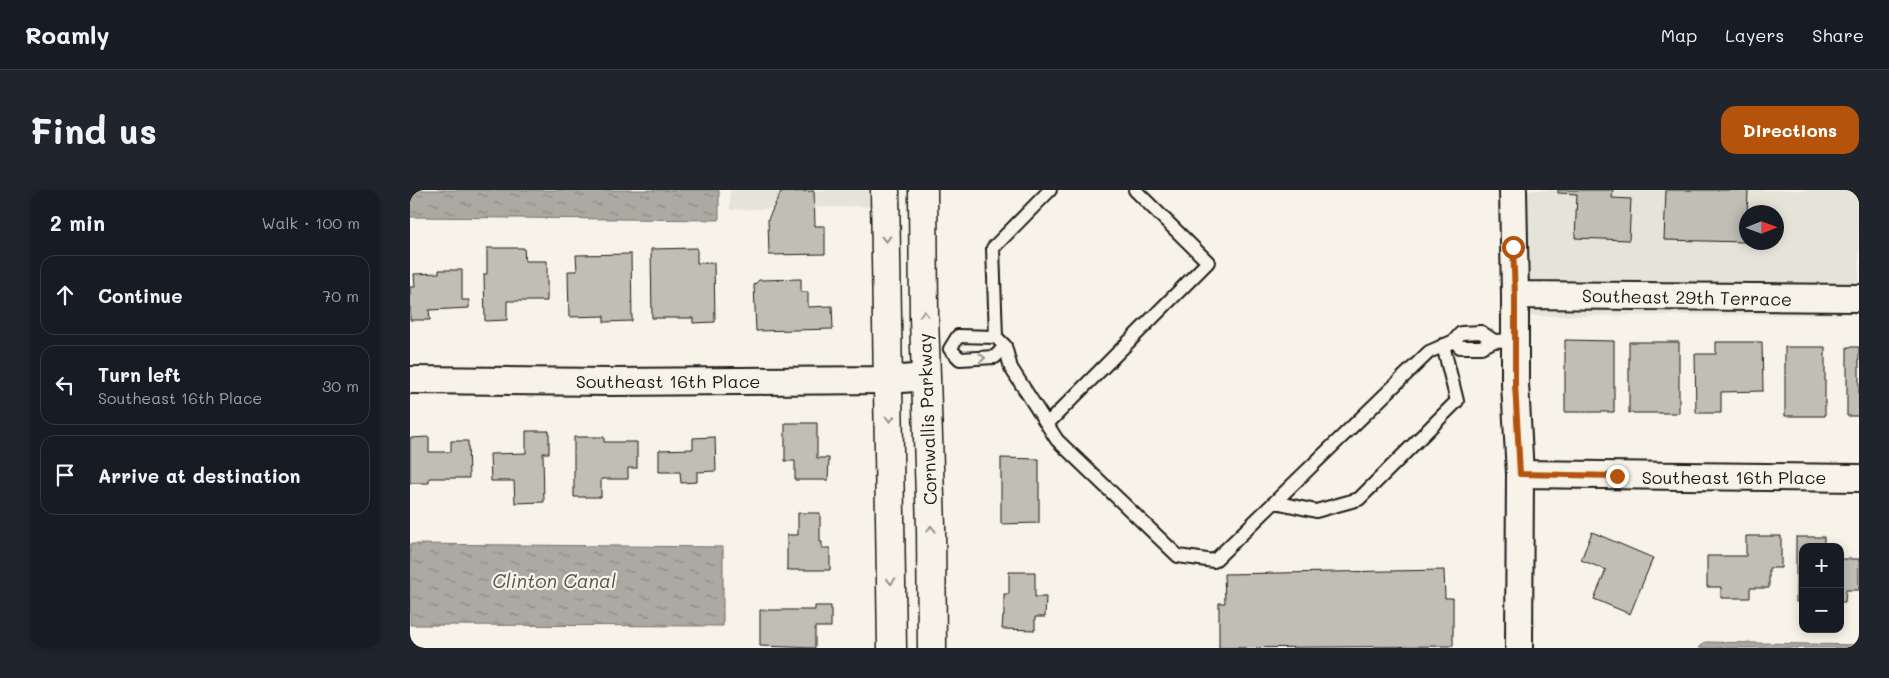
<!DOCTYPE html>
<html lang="en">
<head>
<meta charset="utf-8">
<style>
  body { margin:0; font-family:Mali,sans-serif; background:#20242c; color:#f1f3f6 }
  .controls { position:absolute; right:15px; bottom:15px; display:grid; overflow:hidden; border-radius:10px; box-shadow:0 2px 12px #0003 }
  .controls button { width:45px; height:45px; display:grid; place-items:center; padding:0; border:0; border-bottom:1px solid #363941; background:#171b24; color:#f1f3f6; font:25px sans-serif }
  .compass { position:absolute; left:1329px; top:15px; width:45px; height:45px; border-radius:50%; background:#171b24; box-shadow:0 2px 12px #0003; rotate:89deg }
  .stop { position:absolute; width:15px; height:15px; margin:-11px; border:4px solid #b45309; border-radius:50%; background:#fff }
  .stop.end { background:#b45309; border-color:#fff; box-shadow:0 1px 5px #0008 }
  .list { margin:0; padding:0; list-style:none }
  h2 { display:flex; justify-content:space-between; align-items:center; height:65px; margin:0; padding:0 20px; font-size:21px }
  h2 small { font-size:16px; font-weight:400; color:#9ea1a6 }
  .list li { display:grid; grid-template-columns:32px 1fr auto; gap:15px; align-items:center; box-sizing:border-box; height:80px; margin:0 10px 10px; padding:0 10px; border:1px solid #363941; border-radius:15px }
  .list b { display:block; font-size:19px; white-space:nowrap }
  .list p { margin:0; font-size:16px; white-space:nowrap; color:#9ea1a6 }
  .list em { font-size:16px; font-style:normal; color:#9ea1a6 }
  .icon { flex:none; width:28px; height:28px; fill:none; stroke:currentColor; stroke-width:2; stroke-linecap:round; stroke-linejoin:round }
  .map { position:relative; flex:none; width:1449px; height:458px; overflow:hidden; border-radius:15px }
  header { display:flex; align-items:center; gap:30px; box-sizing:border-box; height:70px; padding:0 25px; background:#171b24; border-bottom:1px solid #363941 }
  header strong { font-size:24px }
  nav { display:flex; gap:28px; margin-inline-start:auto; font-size:18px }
  .intro { display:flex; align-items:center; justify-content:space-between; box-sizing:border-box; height:120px; padding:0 30px }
  h1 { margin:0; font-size:35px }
  .button { padding:12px 22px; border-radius:15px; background:#b45309; color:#fff; font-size:18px; font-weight:700 }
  main { display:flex; gap:30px; padding:0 30px }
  aside { flex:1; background:#171b24; border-radius:15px; box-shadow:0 2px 12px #0003 }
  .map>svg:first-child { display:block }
  .built { fill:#e6e3d9; fill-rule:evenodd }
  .water { fill:url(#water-ripples); stroke:#72716c }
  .building { fill:#c0beb5; stroke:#1c1c1c }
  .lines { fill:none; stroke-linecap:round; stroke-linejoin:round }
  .lane-casing { stroke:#1c1c1c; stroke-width:16 }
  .street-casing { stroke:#1c1c1c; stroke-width:30 }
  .secondary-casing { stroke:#1c1c1c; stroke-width:31 }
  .lane { stroke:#f7f3e8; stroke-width:12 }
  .street { stroke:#f7f3e8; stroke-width:26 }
  .secondary { stroke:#f7f3e8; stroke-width:28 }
  .oneway { stroke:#94928c }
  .route { stroke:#b45309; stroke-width:6 }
  .labels { text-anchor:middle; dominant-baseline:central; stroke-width:4.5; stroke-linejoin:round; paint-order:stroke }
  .street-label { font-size:18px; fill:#1c1c1c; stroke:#f7f3e8 }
  .water-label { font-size:19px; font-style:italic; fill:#565452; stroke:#f7f3e8 }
</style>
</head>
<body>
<header>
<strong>Roamly</strong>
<nav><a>Map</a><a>Layers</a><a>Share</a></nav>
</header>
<div class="intro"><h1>Find us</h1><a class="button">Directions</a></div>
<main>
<aside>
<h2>2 min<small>Walk · 100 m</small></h2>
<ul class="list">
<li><svg class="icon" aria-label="ahead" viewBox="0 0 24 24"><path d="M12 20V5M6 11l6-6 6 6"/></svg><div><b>Continue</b></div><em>70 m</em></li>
<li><svg class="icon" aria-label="left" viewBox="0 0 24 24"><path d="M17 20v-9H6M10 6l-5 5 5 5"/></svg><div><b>Turn left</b><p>Southeast 16th Place</p></div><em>30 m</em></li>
<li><svg class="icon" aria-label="arrive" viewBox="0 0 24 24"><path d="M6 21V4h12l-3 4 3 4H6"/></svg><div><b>Arrive at destination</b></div></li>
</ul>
</aside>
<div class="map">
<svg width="1449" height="458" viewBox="0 0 1449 458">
  <defs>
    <pattern id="water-ripples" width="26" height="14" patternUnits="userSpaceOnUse" patternTransform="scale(1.25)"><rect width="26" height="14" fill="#aca9a2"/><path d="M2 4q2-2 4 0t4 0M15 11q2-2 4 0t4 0" fill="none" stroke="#8b8983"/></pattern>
  </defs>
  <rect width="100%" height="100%" fill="#f7f3e8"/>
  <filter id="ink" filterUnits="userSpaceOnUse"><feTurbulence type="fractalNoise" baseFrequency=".02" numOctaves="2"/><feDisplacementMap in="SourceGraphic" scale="10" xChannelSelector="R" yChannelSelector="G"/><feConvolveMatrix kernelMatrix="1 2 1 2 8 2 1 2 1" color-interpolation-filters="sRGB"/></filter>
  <g filter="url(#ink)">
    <path class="built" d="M320,0H462V16L320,20Z
      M1102,0H1449V124L1099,126ZM1336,22H1366V52H1336Z"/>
    <path class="water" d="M0,0H309V30L0,27Z
      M0,354L313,357V436L0,435Z
      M1295,452L1449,455V458H1289Z"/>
    <path class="building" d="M1148,0H1203L1202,8L1221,9L1219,50L1165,48L1167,4L1148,3Z
      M1256,0H1338L1336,52L1254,50Z
      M404,1L405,36H415V64L359,65L358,29L371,2Z
      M77,58H114L115,71H137V111H97V130L75,131L74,84H77Z
      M287,58V73H304L305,132L283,133V128H242L241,59Z
      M221,64L222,131L194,132V126L159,127L158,81H167L166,65Z
      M29,80H52V110H59V118L19,120L20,130H0V97H5L4,84L29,83Z
      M391,89V102H398V117L422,116L423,139L346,141L344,95L349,90Z
      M1155,150L1204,151V222H1155Z
      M1219,152H1269V223H1219Z
      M1306,152H1352L1353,201L1311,202V223H1286L1285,164H1306Z
      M1375,157H1415V226H1375Z
      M1437,157H1449V226H1437Z
      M375,233H407V268H419L418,290H385V271H375Z
      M116,241H139V263H133L134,312L105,313L104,291H81L80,264L116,263Z
      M19,247V262H41V251H58L59,288H19V293H0V248Z
      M164,247H194V252H227V278H218V289H191V307H164Z
      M305,247L306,281L287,282V292L271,293L270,282H249V260L283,259V248Z
      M591,268L629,269V333L591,334Z
      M388,323H410V352H412V358H420V380H377V345H388Z
      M1182,342L1243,368L1220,424L1184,409L1196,380L1171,370Z
      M1336,346H1371V378H1359V398H1340V408H1311V397H1297V366H1336Z
      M1386,347H1414V357H1393V412H1386Z
      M1430,369H1449V400H1436L1435,412H1430Z
      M1034,380L1035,408H1043V456L809,458V413H815L814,384Z
      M599,382H625V407H636L635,427H625V440L592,439L593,426H594V404H599Z
      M405,416H421V437H405V458L350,456V420H405Z"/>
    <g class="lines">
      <defs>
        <path id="lane" d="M586,147L583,58L640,0
          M1084,151L1071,142L1051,143L1044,151L1050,157H1071L1084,151L1105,150
          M595,156L585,167L550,169L540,159L548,146L586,147L595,156L601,178L647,250L768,366L804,371L1019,162L1044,151
          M637,234L798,72L725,0
          M865,312L906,321L949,309L1047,211L1033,155"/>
        <path id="street" d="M1103,0L1105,105V194L1110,284L1109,458
          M1105,105L1449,108
          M0,190L201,192L479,190L516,187
          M1110,284L1449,288"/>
        <path id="secondary" d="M475,0L482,458
          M513,0L514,127L521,337L522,458"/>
      </defs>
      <use href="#lane" class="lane-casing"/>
      <use href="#street" class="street-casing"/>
      <use href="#secondary" class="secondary-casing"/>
      <use href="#lane" class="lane"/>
      <use href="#street" class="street"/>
      <use href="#secondary" class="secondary"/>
    </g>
    <defs><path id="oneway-chevron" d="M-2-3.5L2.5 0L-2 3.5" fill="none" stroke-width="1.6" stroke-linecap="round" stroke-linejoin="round" transform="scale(1.25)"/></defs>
    <g class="oneway">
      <use href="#oneway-chevron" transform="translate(476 49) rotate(89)"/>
      <use href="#oneway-chevron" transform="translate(514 124) rotate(-91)"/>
      <use href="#oneway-chevron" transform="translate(572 168) rotate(-2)"/>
      <use href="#oneway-chevron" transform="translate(480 229) rotate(90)"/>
      <use href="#oneway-chevron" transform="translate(521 339) rotate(-91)"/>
      <use href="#oneway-chevron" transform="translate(481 391) rotate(89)"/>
    </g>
  </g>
  <g class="lines" filter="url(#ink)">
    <path class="route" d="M1103,57L1105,105V194L1110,284L1207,286"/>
  </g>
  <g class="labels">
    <g class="street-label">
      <text transform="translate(1277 107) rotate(1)">Southeast 29th Terrace</text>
      <text x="258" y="191">Southeast 16th Place</text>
      <text transform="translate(517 229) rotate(-92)">Cornwallis Parkway</text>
      <text x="1324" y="287">Southeast 16th Place</text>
    </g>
    <g class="water-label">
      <text x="144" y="390">Clinton Canal</text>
    </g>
  </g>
</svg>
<div class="controls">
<button>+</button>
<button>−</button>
</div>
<svg class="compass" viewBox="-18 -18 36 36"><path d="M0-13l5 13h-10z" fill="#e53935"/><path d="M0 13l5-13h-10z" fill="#9ea1a6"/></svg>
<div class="stop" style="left:1103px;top:57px"></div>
<div class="stop end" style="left:1207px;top:286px"></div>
</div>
</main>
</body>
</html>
